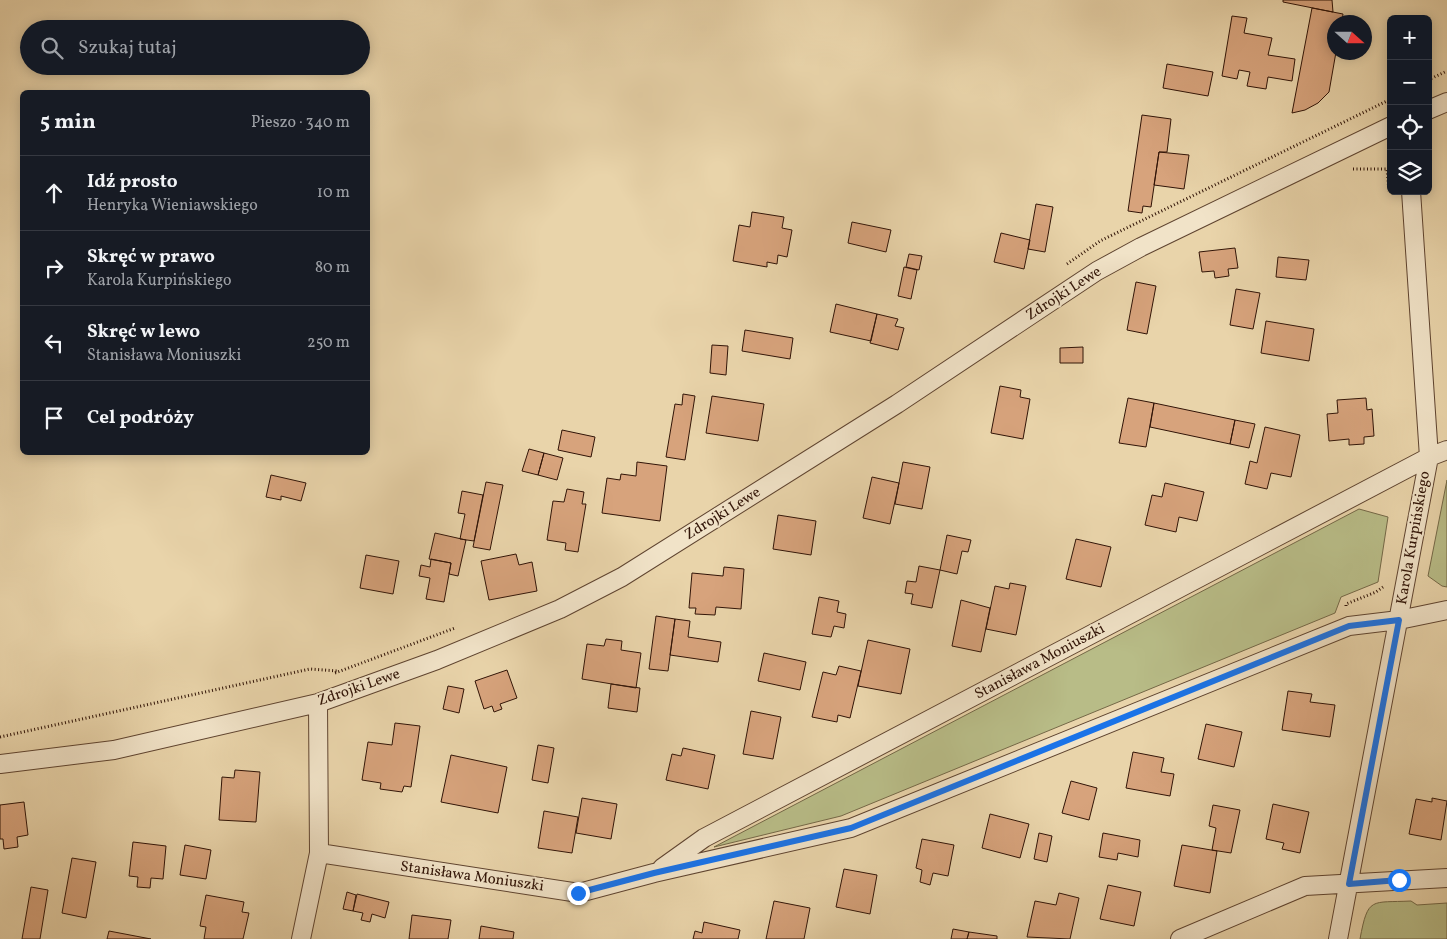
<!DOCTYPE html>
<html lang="pl">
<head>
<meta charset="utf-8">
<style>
  body { margin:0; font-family:Vollkorn,serif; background:#20242c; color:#f1f3f6 }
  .controls { position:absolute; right:15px; top:15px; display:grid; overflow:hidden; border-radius:8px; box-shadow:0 2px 12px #0003 }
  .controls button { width:45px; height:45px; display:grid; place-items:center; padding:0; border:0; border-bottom:1px solid #363941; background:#171b24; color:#f1f3f6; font:25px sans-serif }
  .compass { position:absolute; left:1327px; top:15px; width:45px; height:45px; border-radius:50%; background:#171b24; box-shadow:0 2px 12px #0003; rotate:111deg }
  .stop { position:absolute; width:15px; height:15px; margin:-11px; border:4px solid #1a73e8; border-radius:50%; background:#fff }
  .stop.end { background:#1a73e8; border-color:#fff; box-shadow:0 1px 5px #0008 }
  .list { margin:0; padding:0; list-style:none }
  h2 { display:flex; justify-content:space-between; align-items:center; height:65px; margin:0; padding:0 20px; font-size:21px }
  h2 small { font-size:16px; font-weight:400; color:#9ea1a6 }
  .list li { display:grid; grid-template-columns:32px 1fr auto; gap:15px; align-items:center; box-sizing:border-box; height:75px; padding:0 20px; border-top:1px solid #363941 }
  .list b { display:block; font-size:19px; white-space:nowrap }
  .list p { margin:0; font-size:16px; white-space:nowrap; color:#9ea1a6 }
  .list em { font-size:16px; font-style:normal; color:#9ea1a6 }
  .icon { flex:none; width:28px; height:28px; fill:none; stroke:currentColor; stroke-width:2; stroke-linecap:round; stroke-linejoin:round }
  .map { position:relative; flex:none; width:1447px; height:939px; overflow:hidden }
  .search { position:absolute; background:#171b24; box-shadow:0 2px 12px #0003; left:20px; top:20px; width:350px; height:55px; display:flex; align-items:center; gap:12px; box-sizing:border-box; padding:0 18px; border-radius:28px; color:#9ea1a6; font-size:19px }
  .panel { position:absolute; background:#171b24; box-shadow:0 2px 12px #0003; left:20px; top:90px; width:350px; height:365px; border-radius:8px }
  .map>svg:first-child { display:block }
  .green { fill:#b8bc87; stroke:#746847 }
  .building { fill:#d7a37c; stroke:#311407 }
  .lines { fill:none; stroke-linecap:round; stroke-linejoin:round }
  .minor-casing { stroke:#5f4430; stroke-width:20 }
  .path { stroke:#311407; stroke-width:3; stroke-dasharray:1 2.5; stroke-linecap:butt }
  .minor { stroke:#f1e3c8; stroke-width:18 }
  .route { stroke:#1a73e8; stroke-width:6 }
  .labels { text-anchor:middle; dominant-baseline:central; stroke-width:4; stroke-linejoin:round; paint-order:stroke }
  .street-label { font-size:15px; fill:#311407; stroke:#f1e3c8 }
</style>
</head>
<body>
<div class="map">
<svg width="1447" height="939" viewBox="0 0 1447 939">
  <rect width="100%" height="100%" fill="#e9d4aa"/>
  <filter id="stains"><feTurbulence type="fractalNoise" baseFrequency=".004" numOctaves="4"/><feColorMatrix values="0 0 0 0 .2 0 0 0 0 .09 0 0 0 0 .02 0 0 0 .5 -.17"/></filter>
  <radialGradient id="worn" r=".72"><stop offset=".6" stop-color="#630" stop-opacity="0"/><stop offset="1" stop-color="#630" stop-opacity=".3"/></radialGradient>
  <path class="green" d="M1447,480V587L1442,586L1428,576Z
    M1359,509L1388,517L1378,582L1341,597L1335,613L841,816L714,847Z
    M1411,901L1417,905L1447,903V939H1360C1368,896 1371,903 1411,901Z"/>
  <path class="building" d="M1283,0H1332L1333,12L1283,2Z
    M1312,8L1343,14L1342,22H1334L1336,52L1329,92L1318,103L1305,110L1292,113Z
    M1232,16L1247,18L1244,33L1272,38L1268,55L1295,59L1292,81L1268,77L1266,89L1247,86L1250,72L1239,70L1237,79L1222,76Z
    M1167,64L1213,72L1208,96L1163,88Z
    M1142,115L1171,119L1167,152H1159L1151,207L1143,206L1142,213L1128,211Z
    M1159,152L1189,155L1184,189L1154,185Z
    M1036,204L1053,207L1045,252L1028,249Z
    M752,212L784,217L782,228L792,230L787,257L778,255L777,264L767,262V267L733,261L739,225L750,227Z
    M852,222L891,230L886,252L848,243Z
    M1001,233L1030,240L1024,269L994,262Z
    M1235,248L1238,268L1228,269L1229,276L1215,278L1214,271L1202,272L1199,252Z
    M909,254L922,256L919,270L906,267Z
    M1278,257L1309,260L1306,280L1276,277Z
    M904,267L917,270L911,299L898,296Z
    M1136,282L1156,286L1147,334L1127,330Z
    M1236,289L1260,293L1253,329L1230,325Z
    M836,304L877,314L871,341L830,332Z
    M877,314L898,319L895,326L904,328L898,350L870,343Z
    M1266,321L1314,329L1309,361L1261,353Z
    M745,330L793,338L790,359L742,351Z
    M712,345L728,346L726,375L710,373Z
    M1083,347V363H1060V348Z
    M1000,386L1021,390L1020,397L1030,399L1023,439L991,433Z
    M683,394L695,396L685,460L666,457L675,404L682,405Z
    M712,396L764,404L758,441L706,433Z
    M1128,398L1154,403L1146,447L1119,443Z
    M1366,398L1367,410L1372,409L1374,436L1364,437V444L1349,445V439L1329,441L1327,414L1338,413L1337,400Z
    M1154,403L1235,420L1230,444L1150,427Z
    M1235,420L1255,424L1249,448L1230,444Z
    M1265,427L1300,435L1291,477L1271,473L1267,489L1245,484L1250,461L1257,463Z
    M562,430L595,437L591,457L558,450Z
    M529,449L544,453L538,475L522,471Z
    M544,453L563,458L557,480L538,475Z
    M637,462L667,466L660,521L602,513L607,478L620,480L621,474L636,476Z
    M903,462L930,467L922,509L895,504Z
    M271,475L306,483L301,501L281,496V500L266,497Z
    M872,477L899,483L890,524L863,518Z
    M486,482L503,485L490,550L473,547Z
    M1165,483L1204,492L1197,521L1179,517L1176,532L1145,525L1152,495L1162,497Z
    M567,489L584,492L582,504H586L578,552L565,550L566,543L547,540L553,501L564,502Z
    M462,491L483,495L474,541L460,539L465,514L458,513Z
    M778,515L816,521L811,555L773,549Z
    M435,533L466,540L458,576L449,574L451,563L429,559Z
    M947,535L971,540L968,552L962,551L957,574L940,570Z
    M1076,539L1111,547L1101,587L1066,579Z
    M516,554L519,565L532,562L537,591L489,600L481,561Z
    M366,555L399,561L393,594L360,588Z
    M431,559L451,563L444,602L426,599L430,578L419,576L421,565L430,567Z
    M919,566L940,570L932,608L911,604L913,594L905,593L907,581L916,582Z
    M724,567L744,569L741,609L716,607L715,615L695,614L696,608H689L692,573L723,576Z
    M1010,583L1026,586L1016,635L986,629L995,586L1009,589Z
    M819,597L839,601L837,612L846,614L844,628L834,626L831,637L812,634Z
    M961,600L990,608L981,652L952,646Z
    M656,616L675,619L668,671L649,669Z
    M675,619L690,621L688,637L721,642L718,662L670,655Z
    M606,639L622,641L621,650L641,653L636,688L582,679L587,644L604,646Z
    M868,640L910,649L901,694L858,686Z
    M764,653L806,662L800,690L758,681Z
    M839,666L861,671L850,718L838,715L837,722L812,717L823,672L836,675Z
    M507,670L517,698L500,704L502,709L494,712L492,706L484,709L475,681Z
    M611,684L640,688L637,712L608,708Z
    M448,686L464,689L459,713L443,709Z
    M1288,691L1312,694L1310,702L1335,705L1330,737L1282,730Z
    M751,711L781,717L773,759L743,754Z
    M395,723L420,726L411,787L404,786L402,792L380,789L381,783L362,780L368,742L392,745Z
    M1206,724L1242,732L1234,767L1198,759Z
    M538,745L554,748L548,783L532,780Z
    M683,748L715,755L708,789L666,780L672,754L681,756Z
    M1133,752L1164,758L1161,772L1174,774L1170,796L1126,788Z
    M451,755L507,767L498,813L441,802Z
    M235,770L260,772L256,822L219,820L222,777L234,778Z
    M1071,781L1097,788L1089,820L1062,813Z
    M582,798L617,804L611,839L576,833Z
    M1432,798L1447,801L1441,840L1409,834L1416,799L1432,802Z
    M24,802L28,835L17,837L18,847L4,849L3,839H0V805Z
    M1273,804L1309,812L1300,853L1282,849L1284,843L1266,839Z
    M1213,805L1240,810L1231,853L1212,850L1216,828L1209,826Z
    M544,811L578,817L572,853L538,848Z
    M990,814L1029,824L1020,858L982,848Z
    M1039,833L1052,836L1047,862L1034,859Z
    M1103,833L1140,840L1138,857L1118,853L1117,860L1099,857Z
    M922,839L954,845L948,876L933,873L930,885L920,882L922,870L916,868Z
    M133,842L166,846L163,879L151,878L150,888L137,887L138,877L129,876Z
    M185,845L211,850L206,879L180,875Z
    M1182,845L1217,851L1210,893L1174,886Z
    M72,858L96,862L86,918L62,913Z
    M844,869L877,875L870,914L836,907Z
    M1108,885L1141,892L1134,926L1100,919Z
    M31,887L48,890L40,939H22Z
    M347,892L356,895L353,911L343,909Z
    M1059,893L1079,898L1070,939L1027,937L1035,901L1056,905Z
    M357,894L389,902L385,918L372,914L370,922L361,920L363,913L353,911Z
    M206,895L244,902L242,912L249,913L243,939H204L206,927L200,926Z
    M774,901L810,908L804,939H766Z
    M412,915L451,920L448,939H409Z
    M704,922L740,930L738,939H693L695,931L702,933Z
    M481,926L514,932L513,939H479Z
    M953,929L969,932L967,939H951Z
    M109,931L151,939H107Z
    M969,932L997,936V939H967Z"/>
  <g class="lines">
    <defs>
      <path id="minor" d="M1428,110L1447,102
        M0,764L114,750L318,703L437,660L560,609L622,577L897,404L1097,271L1141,247L1391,126
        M319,853L579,893L654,873L851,828L1349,626L1399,620L1447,610
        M662,868L704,838L1429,457L1447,450
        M301,939L319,853L318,703
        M1180,939L1305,886L1447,878
        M1338,939L1429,457L1411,191"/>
    </defs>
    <use href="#minor" class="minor-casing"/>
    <path class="path" d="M1428,80L1447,71
      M1353,169H1387L1389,191
      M1067,264L1100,241L1391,99
      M1346,606V604L1376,592L1383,587
      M335,673L455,628
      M0,737L310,669L338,671"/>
    <use href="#minor" class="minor"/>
  </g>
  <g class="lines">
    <path class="route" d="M578,893L654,873L851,828L1349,626L1399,620L1349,884L1399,880"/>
  </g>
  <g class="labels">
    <g class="street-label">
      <text transform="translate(1064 294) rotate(-33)">Zdrojki Lewe</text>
      <text transform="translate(723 514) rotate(-32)">Zdrojki Lewe</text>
      <text transform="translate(1414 538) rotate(-80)">Karola Kurpińskiego</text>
      <text transform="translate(1040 662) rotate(-28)">Stanisława Moniuszki</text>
      <text transform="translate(359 688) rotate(-19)">Zdrojki Lewe</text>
      <text transform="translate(472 877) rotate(8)">Stanisława Moniuszki</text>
    </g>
  </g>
  <rect width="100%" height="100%" filter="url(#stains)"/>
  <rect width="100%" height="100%" fill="url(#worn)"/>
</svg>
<div class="controls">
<button>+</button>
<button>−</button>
<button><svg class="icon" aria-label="locate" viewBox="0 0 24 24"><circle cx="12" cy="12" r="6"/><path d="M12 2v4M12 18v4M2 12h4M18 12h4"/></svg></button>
<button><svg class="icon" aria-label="layers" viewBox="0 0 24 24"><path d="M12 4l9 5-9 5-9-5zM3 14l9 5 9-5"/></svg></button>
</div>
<svg class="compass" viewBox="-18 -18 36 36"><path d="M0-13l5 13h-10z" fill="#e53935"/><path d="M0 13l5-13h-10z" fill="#9ea1a6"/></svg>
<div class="stop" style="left:1399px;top:880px"></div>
<div class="stop end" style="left:578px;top:893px"></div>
<div class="search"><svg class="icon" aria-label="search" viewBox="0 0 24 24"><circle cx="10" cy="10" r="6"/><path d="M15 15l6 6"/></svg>Szukaj tutaj</div>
<section class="panel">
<h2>5 min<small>Pieszo · 340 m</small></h2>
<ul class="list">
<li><svg class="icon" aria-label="ahead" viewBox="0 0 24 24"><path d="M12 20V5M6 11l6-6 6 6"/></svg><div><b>Idź prosto</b><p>Henryka Wieniawskiego</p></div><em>10 m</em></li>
<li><svg class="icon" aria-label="right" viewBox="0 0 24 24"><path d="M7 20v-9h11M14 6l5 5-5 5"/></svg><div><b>Skręć w prawo</b><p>Karola Kurpińskiego</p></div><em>80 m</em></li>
<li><svg class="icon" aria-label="left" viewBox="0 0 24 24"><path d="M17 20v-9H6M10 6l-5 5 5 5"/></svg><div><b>Skręć w lewo</b><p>Stanisława Moniuszki</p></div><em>250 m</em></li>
<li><svg class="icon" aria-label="arrive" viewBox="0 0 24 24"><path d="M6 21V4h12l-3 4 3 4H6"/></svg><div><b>Cel podróży</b></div></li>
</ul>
</section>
</div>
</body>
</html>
